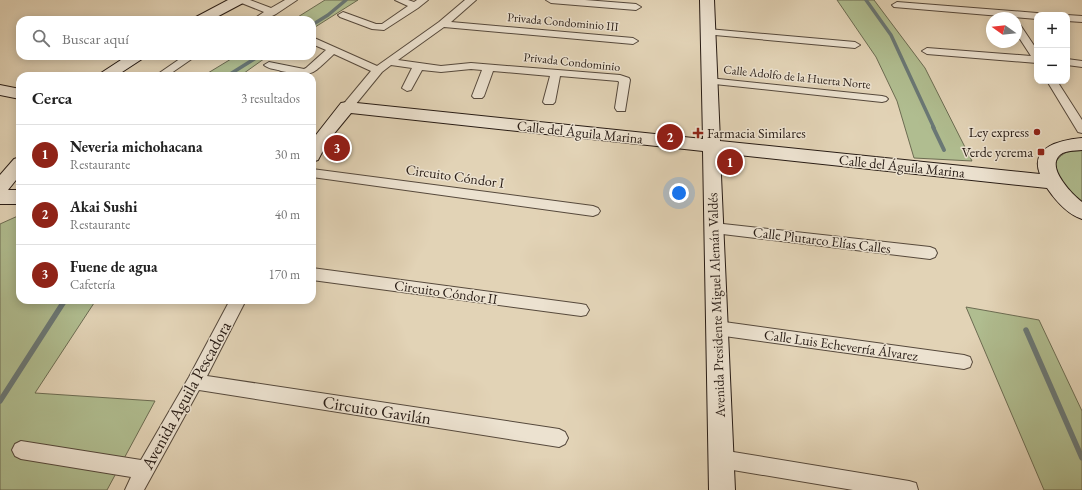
<!DOCTYPE html>
<html lang="es">
<head>
<meta charset="utf-8">
<style>
  body { margin:0; font-family:"EB Garamond",serif; background:#f2f2f2; color:#222 }
  .controls { position:absolute; right:12px; top:12px; display:grid; overflow:hidden; border-radius:8px; box-shadow:0 2px 10px #0003 }
  .controls button { width:36px; height:36px; display:grid; place-items:center; padding:0; border:0; border-bottom:1px solid #e0e0e0; background:#fff; color:#222; font:20px sans-serif }
  .compass { position:absolute; left:986px; top:12px; width:36px; height:36px; border-radius:50%; background:#fff; box-shadow:0 2px 10px #0003; rotate:285deg }
  .you { position:absolute; left:679px; top:193px; width:14px; height:14px; margin:-10px; border:3px solid #fff; border-radius:50%; background:#1a73e8; box-shadow:0 0 0 6px #1a73e833 }
  .badge { display:grid; place-items:center; width:26px; height:26px; border-radius:50%; background:#8f2418; color:#fff; font-size:13px; font-weight:700 }
  .pin { position:absolute; translate:-50% -50%; border:2px solid #fff; box-shadow:0 1px 4px #0006 }
  .list { margin:0; padding:0; list-style:none }
  h2 { display:flex; justify-content:space-between; align-items:center; height:52px; margin:0; padding:0 16px; font-size:17px }
  h2 small { font-size:13px; font-weight:400; color:#767676 }
  .list li { display:grid; grid-template-columns:26px 1fr auto; gap:12px; align-items:center; box-sizing:border-box; height:60px; padding:0 16px; border-top:1px solid #e0e0e0 }
  .list b { display:block; font-size:15px; white-space:nowrap }
  .list p { margin:0; font-size:13px; white-space:nowrap; color:#767676 }
  .list em { font-size:13px; font-style:normal; color:#767676 }
  .icon { flex:none; width:22px; height:22px; fill:none; stroke:currentColor; stroke-width:2; stroke-linecap:round; stroke-linejoin:round }
  .map { position:relative; flex:none; width:1082px; height:490px; overflow:hidden }
  .search { position:absolute; background:#fff; box-shadow:0 2px 10px #0003; left:16px; top:16px; width:300px; height:44px; display:flex; align-items:center; gap:10px; box-sizing:border-box; padding:0 14px; border-radius:12px; color:#767676; font-size:15px }
  .panel { position:absolute; background:#fff; box-shadow:0 2px 10px #0003; left:16px; top:72px; width:300px; height:232px; border-radius:12px }
  .map>svg:first-child { display:block }
  .green { fill:#b0bd90; stroke:#6c6c52 }
  .lines { fill:none; stroke-linecap:round; stroke-linejoin:round }
  .stream-far2 { stroke:#6a7876; stroke-width:3.5 }
  .stream-far1 { stroke:#6a7876; stroke-width:4 }
  .stream { stroke:#6a7876; stroke-width:5.5 }
  .street-casing { stroke:#56493c; stroke-width:2 }
  .secondary-casing { stroke:#271b14; stroke-width:2 }
  .street { fill:#ece2d0; fill-rule:evenodd }
  .secondary { fill:#ece2d0; fill-rule:evenodd }
  .poi-dot { fill:#8f2418; stroke:#ece2d0; stroke-width:1.5 }
  .labels { text-anchor:middle; dominant-baseline:central; stroke-width:3; stroke-linejoin:round; paint-order:stroke }
  .far-street-label { font-size:12px; fill:#271b14; stroke:#ece2d0 }
  .street-label { font-size:14px; fill:#271b14; stroke:#ece2d0 }
  .poi-label { font-size:14px; fill:#271b14; stroke:#ece2d0; text-anchor:end }
  .near-street-label { font-size:17px; fill:#271b14; stroke:#ece2d0 }
</style>
</head>
<body>
<div class="map">
<svg width="1082" height="490" viewBox="0 0 1082 490">
  <rect width="100%" height="100%" fill="#e2d3b6"/>
  <filter id="stains"><feTurbulence type="fractalNoise" baseFrequency=".005" numOctaves="4"/><feColorMatrix values="0 0 0 0 .2 0 0 0 0 .09 0 0 0 0 .02 0 0 0 .5 -.17"/></filter>
  <radialGradient id="worn" r=".72"><stop offset=".6" stop-color="#630" stop-opacity="0"/><stop offset="1" stop-color="#630" stop-opacity=".3"/></radialGradient>
  <path class="green" d="M325,0H358L312,29V20H293Z
    M837,0H874L925,68L972,161L914,158L897,101L876,57Z
    M236,56H268L240,76H203Z
    M1082,148V206C1077,200 1057,181 1056,175C1050,157 1068,150 1082,148Z
    M20,215V300H96L35,393L155,401L107,490H0V224Z
    M966,307L1039,320L1082,411V490H1044Z"/>
  <g class="lines">
    <path class="stream-far2" d="M866,0L891,35L934,128
      M312,25L328,15L346,0
      M227,76L259,56"/>
    <path class="stream-far1" d="M933,127L944,150"/>
    <path class="stream" d="M1026,330L1082,458
      M0,401L65,300"/>
    <defs>
      <path id="street" d="M237,0H250L271,8L285,0H297L276,14L264,20H252L264,12L239,2Z
        M395,0H408L414,2L417,0H428L418,8L384,30L372,29L340,17L338,15L343,12L376,24H382L408,6Z
        M465,0H476L451,22L633,38L638,41L633,44L444,27L398,60L441,66L471,63L620,75L629,78L630,80L625,111H617L615,108L619,82L618,81L560,76L555,102L553,104H545L543,102L550,76L493,71L484,96L482,98H474L472,96L482,70L471,69L441,72L422,70L411,90L407,91L402,88L412,68L391,65L382,72L351,110H343L341,107L371,71L334,54C310,76 314,77 281,71C276,69 268,69 264,65L269,62L304,69L306,68L326,50L312,44V37L377,66L439,22Z
        M546,0H585L636,4L641,7L636,10L551,3Z
        M897,2L1037,13L1041,15H1037V19L894,7L892,5Z
        M1067,15L1082,16V22L1067,21Z
        M1016,22L1019,23L1037,50V63L927,54L922,51L927,48L1031,56L1016,33Z
        M708,29L855,42L860,45L855,48L704,34L703,32L704,30Z
        M184,56H196L167,76H155Z
        M1067,59L1082,61V67L1067,65Z
        M709,78L882,96L886,97L888,99L886,101L882,102L705,83L704,81L705,79Z
        M1047,81H1057L1082,120V133L1078,132Z
        M312,169L593,206L598,208L600,211L598,214L593,216L312,177Z
        M714,223L930,247L935,249L937,253L935,257L930,259L714,233L709,232L707,228L709,224Z
        M312,268L581,304L586,305L589,310L586,315L581,316L312,280Z
        M230,300H246L207,376L559,429L565,432L568,438L565,444L559,447L199,390L144,490H125L131,477L21,459L15,456L12,450L15,444L21,441L141,460L189,377Z
        M717,321L964,355L970,357L972,362L970,367L964,369L717,335L711,333L709,328L711,323Z
        M721,450L909,481L916,483L918,490H853L721,468L715,465L712,459L715,453Z"/>
      <path id="secondary" d="M228,0H245L243,3L211,20H194L196,17Z
        M700,0H714L720,141L1040,174C1029,146 1062,140 1082,138V150C1074,151 1063,150 1058,157C1048,170 1073,195 1082,202V219C1067,214 1056,201 1047,188L720,153L735,490H709L703,151L351,113L328,141L318,160L312,162V140L341,103L347,102L703,139Z
        M127,56H144L142,59L116,76H98L101,73Z
        M0,85L20,89V99L0,95Z
        M20,157V175L8,190H20V204H0V175L14,159Z"/>
    </defs>
    <use href="#street" class="street-casing"/>
    <use href="#secondary" class="secondary-casing"/>
    <use href="#street" class="street"/>
    <use href="#secondary" class="secondary"/>
  </g>
  <g class="poi-dot">
    <circle cx="1037" cy="132" r="4"/>
    <path d="M696 127h4v4h4v4h-4v4h-4v-4h-4v-4h4z"/>
    <rect x="1037" y="148" width="8" height="8" rx="2"/>
  </g>
  <g class="labels">
    <g class="far-street-label">
      <text transform="translate(563 22) rotate(5)">Privada Condominio III</text>
      <text transform="translate(572 62) rotate(6)">Privada Condominio</text>
      <text transform="translate(797 77) rotate(6)">Calle Adolfo de la Huerta Norte</text>
    </g>
    <g class="street-label">
      <text transform="translate(580 132) rotate(6)">Calle del Águila Marina</text>
      <text transform="translate(902 166) rotate(6)">Calle del Águila Marina</text>
      <text transform="translate(455 176) rotate(8)">Circuito Cóndor I</text>
      <text transform="translate(822 240) rotate(7)">Calle Plutarco Elías Calles</text>
      <text transform="translate(446 292) rotate(8)">Circuito Cóndor II</text>
      <text transform="translate(716 305) rotate(-92)">Avenida Presidente Miguel Alemán Valdés</text>
      <text transform="translate(841 345) rotate(8)">Calle Luis Echeverría Álvarez</text>
    </g>
    <g class="poi-label">
      <text x="1029" y="132">Ley express</text>
      <text x="707" y="133" text-anchor="start">Farmacia Similares</text>
      <text x="1033" y="152">Verde ycrema</text>
    </g>
    <g class="near-street-label">
      <text transform="translate(186 395) rotate(-61)">Avenida Aguila Pescadora</text>
      <text transform="translate(377 410) rotate(9)">Circuito Gavilán</text>
    </g>
  </g>
  <rect width="100%" height="100%" filter="url(#stains)"/>
  <rect width="100%" height="100%" fill="url(#worn)"/>
</svg>
<div class="controls">
<button>+</button>
<button>−</button>
</div>
<svg class="compass" viewBox="-18 -18 36 36"><path d="M0-13l5 13h-10z" fill="#e53935"/><path d="M0 13l5-13h-10z" fill="#767676"/></svg>
<div class="you"></div>
<div class="pin badge" style="left:730px;top:162px">1</div>
<div class="pin badge" style="left:670px;top:137px">2</div>
<div class="pin badge" style="left:337px;top:148px">3</div>
<div class="search"><svg class="icon" aria-label="search" viewBox="0 0 24 24"><circle cx="10" cy="10" r="6"/><path d="M15 15l6 6"/></svg>Buscar aquí</div>
<section class="panel">
<h2>Cerca<small>3 resultados</small></h2>
<ul class="list">
<li><span class="badge">1</span><div><b>Neveria michohacana</b><p>Restaurante</p></div><em>30 m</em></li>
<li><span class="badge">2</span><div><b>Akai Sushi</b><p>Restaurante</p></div><em>40 m</em></li>
<li><span class="badge">3</span><div><b>Fuene de agua</b><p>Cafetería</p></div><em>170 m</em></li>
</ul>
</section>
</div>
</body>
</html>
